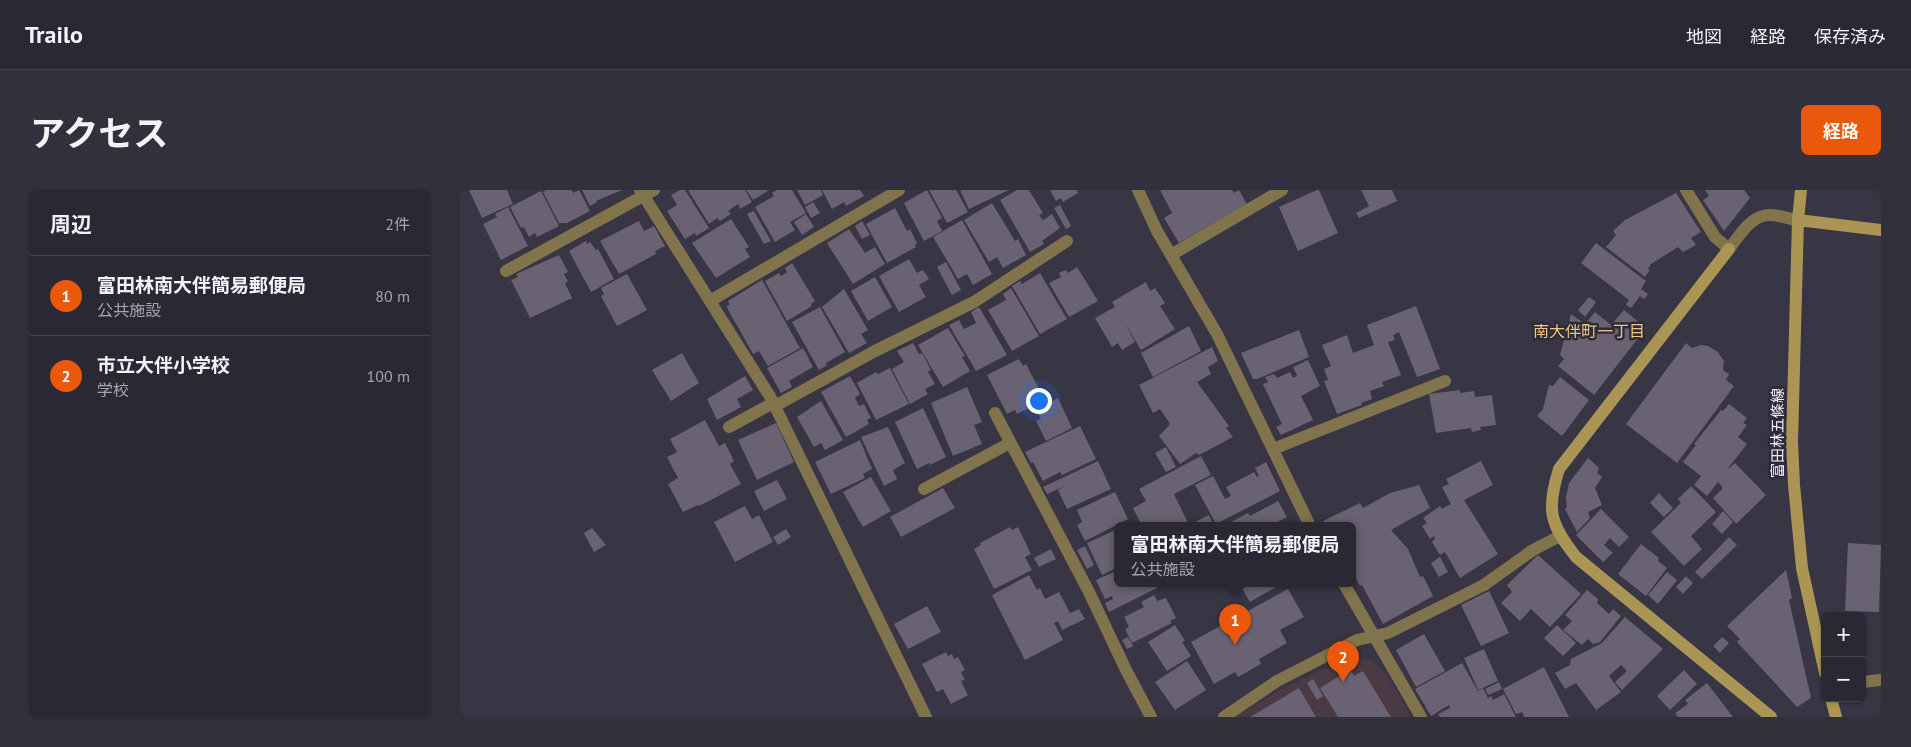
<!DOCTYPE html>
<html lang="ja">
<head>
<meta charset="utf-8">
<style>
  body { margin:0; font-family:"PT Sans","Noto Sans JP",sans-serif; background:#32303c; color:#f1f3f6 }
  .controls { position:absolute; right:15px; bottom:15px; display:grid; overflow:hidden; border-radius:8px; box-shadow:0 1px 4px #0004 }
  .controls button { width:45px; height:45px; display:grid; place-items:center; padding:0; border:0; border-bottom:1px solid #46444f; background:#2a2834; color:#f1f3f6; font:25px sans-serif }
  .you { position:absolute; left:578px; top:210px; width:18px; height:18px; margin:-12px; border:4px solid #fff; border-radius:50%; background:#1a73e8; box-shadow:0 0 0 8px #1a73e833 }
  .badge { display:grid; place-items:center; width:32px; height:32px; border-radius:50%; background:#ea580c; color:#fff; font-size:16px; font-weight:700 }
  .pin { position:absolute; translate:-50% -41px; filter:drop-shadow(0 1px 2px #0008) }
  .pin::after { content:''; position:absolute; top:26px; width:18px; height:15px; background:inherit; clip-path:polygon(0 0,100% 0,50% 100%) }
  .popup { position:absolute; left:654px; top:332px; width:242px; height:65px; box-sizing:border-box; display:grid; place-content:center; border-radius:8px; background:#2a2834; filter:drop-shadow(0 1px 4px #0005); font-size:16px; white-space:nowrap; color:#a5a6ac }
  .popup b { font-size:19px; color:#f1f3f6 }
  .popup::after { content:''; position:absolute; left:50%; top:100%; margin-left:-10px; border:10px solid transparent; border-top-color:#2a2834 }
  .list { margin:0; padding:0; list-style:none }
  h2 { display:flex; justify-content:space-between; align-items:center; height:65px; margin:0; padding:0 20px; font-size:21px }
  h2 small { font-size:16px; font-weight:400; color:#a5a6ac }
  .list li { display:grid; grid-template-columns:32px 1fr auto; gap:15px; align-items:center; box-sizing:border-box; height:80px; padding:0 20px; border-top:1px solid #46444f }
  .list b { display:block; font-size:19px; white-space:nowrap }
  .list p { margin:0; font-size:16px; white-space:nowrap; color:#a5a6ac }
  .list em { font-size:16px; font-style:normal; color:#a5a6ac }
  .map { position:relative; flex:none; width:1421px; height:527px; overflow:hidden; border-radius:8px }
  header { display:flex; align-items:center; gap:30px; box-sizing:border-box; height:70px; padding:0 25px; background:#2a2834; border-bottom:1px solid #46444f }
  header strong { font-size:24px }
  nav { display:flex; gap:28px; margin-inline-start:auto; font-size:18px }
  .intro { display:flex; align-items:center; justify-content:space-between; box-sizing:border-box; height:120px; padding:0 30px }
  h1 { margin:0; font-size:35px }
  .button { padding:12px 22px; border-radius:8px; background:#ea580c; color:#fff; font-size:18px; font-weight:700 }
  main { display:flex; gap:30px; padding:0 30px }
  aside { flex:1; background:#2a2834; border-radius:8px; box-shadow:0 1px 4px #0004 }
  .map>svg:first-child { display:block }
  .education { fill:#4b3943 }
  .building { fill:#696273 }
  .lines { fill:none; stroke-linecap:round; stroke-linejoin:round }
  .street { stroke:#81744c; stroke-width:12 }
  .secondary { stroke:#aa9554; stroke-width:12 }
  .labels { text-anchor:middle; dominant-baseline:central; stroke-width:5; stroke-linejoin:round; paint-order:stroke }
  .street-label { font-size:15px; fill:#f0eff9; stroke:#2e2b3b }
  .neighbourhood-label { font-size:16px; fill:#f0c580; stroke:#2e2b3b }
</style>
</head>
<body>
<header>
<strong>Trailo</strong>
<nav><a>地図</a><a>経路</a><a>保存済み</a></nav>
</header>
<div class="intro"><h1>アクセス</h1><a class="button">経路</a></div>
<main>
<aside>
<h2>周辺<small>2件</small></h2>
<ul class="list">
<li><span class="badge">1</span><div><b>富田林南大伴簡易郵便局</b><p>公共施設</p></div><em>80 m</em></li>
<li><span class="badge">2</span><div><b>市立大伴小学校</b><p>学校</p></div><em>100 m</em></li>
</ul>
</aside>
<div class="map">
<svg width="1421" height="527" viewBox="0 0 1421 527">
  <rect width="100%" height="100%" fill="#383545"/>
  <path class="education" d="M887,468L912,470L928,486L951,527H775L821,499Z"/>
  <path class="building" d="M9,0H47L53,14L22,28Z
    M86,0H112L113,3L119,0L130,21L107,33H99L83,2Z
    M122,0H162L136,11L137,12L130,16Z
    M220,0H225L249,38L236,46L235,43L225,49L207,21L217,15L211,5Z
    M228,0H285L292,12L280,19L278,14L268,21L271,24L260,31L257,28L249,34Z
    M286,0H309L293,10Z
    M317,0H332L346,23L330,32L335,40L315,52L295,17L314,6L312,3Z
    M337,0H361L363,5L345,15Z
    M362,0H400L404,6L386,16L384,12L372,19Z
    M467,0L482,28L477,31L482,41L464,51L444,13Z
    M469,0H496L508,22L487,33Z
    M500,0H549L509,19Z
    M557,0H569L583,23L579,25L583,30L592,24L600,38L582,51L584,54L570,62L540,10Z
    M590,0H617L618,3L603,12L601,8L596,11Z
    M700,0H772L774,3L779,0L787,14L719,53L704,28L712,23Z
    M857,0H859L878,43L838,61L819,17Z
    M901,0H932L937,11L899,28L896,23L909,16Z
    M1245,0H1284L1290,8L1264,41L1243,10L1249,6Z
    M81,1L99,36L77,47L75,43L69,47L64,37L61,38L50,17Z
    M1216,3L1241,42L1231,48L1236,55L1223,62L1218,57L1191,74L1188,79L1190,80L1185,87L1146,57L1156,45L1153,41L1165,30Z
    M353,12L360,23L351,28L345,17Z
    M532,13L555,51L558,49L566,65L543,78L537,67L529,72L504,30Z
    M600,15L611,36L606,39L594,18Z
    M48,17L68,56L41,70L23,34L37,27L35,24Z
    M435,18L447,41L450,39L457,53L455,55L456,57L427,73L406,34Z
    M294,21L311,51L304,54L287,24Z
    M346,24L354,37L342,45L334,32Z
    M271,29L289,57L285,59L290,67L256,88L232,53Z
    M502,30L532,84L513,95L507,84L498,89L473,47Z
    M179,31L184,41L194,36L205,56L195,61L196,64L159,84L140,51Z
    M402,31L410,45L402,49L395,36Z
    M389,39L405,63L415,57L425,74L393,94L367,53Z
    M126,51L127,54L130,52L136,60L138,59L154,89L131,102L109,61Z
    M1136,53L1186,91L1181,99L1188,104L1184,109L1180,106L1171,118L1166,115L1169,110L1121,73Z
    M99,65L108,82L104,84L108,92L105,93L112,108L70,128L51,90L58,87L56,84Z
    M449,69L457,83L463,80L469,89L459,95L466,107L439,122L419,86Z
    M486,72L501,100L492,105L477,77Z
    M332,73L355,111L351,114L352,116L327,131L305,91L319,83L321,86L327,82L325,78Z
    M617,77L638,111L609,127L589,93L601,87L599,83L606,80L608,83Z
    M580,83L607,129L580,144L552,96L560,91L562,94Z
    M167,84L187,120L157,136L141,106L144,104L141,98Z
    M415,87L432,117L408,131L391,101Z
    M302,90L340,158L308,176L299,161L293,164L266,116L270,115L268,111Z
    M686,92L690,101L695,98L705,113L700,116L715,139L681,160L665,133L675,152L662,160L658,153L652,157L635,128L655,117L652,112Z
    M551,98L579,146L552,161L528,120L546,110L543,104Z
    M384,99L408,140L401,144L407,153L389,163L362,117Z
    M1129,107L1136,112L1125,127L1118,120Z
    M956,116L980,179L957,187L939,142L933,145L935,150L928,152L941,185L922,192L924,196L910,201L912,209L901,213L902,215L877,224L864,191L868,190L864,179L871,176L862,155L887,145L893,163L914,155L907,135Z
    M360,117L385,162L366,173L367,175L359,180L332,132Z
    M519,117L547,165L516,181L489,135L499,130L504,139L516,133L511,122Z
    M1164,120L1186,138L1134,205L1098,176L1104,169L1100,165L1111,124L1125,134L1135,122L1151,135Z
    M729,136L741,161L693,187L681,163Z
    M488,138L505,166L502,167L510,181L483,197L458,155Z
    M839,140L849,167L797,189H793L781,163Z
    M453,153L459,164L462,163L471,180L468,182L475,194L465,199L468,204L450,214L432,179L444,172L437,161Z
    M1226,153L1232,158L1241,155L1248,156L1258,162L1264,171L1263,180L1269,184L1266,190L1274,196L1217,273L1166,234Z
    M752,157L758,171L748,177L751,184L737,192L769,236L766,238L773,247L739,265L736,263L720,274L699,246L710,234L700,219L693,223L679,195Z
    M343,158L353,177L329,191L332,197L321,203L307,178Z
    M222,163L239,193L211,211L192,180Z
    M559,169L563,176L566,174L581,203L577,204L581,212L557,224L555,220L547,224L527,185Z
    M848,170L860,196L841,206L853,230L821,245L816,237L822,234L803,194L808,192L805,187L814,184L817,188L830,182L833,188L837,186L833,177Z
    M430,178L449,214L416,230L397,193L416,182L418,184Z
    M285,186L293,200L277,209L281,217L257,230L247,209Z
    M390,186L400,204L395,208L399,216L404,214L411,228L407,230L409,234L386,247L361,202Z
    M1100,187L1129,210L1102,246L1077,226L1083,219L1089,195L1093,196Z
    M507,197L522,232L514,235L522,254L493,266L471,213Z
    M1000,200V203L1014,201L1015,207L1032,205L1036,235L1020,237L1021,240L1012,242L1011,238L976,243L969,204Z
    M598,208L612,238L586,251L576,231L581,229L576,219Z
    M361,211L383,250L365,260L361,253L354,257L337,227Z
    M1269,214L1287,228L1283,233L1287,235L1278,247L1287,254L1266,281L1275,273L1306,305L1276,334L1253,308L1263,298L1258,292L1247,306L1234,295L1241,286L1223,272L1236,255L1234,254L1261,220L1263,221Z
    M463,218L486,267L470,275L469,273L457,279L435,232Z
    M245,230L259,256L265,253L274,271L270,274L281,294L245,313L238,316V315L223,322L208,294L218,288L207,267L217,262L210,249Z
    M316,233L334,272L297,290L278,250Z
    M620,236L636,269L602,285L600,282L583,291L573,272L571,273L565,262Z
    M428,237L445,273L433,280L437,289L424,296L401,247Z
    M400,250L412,279L403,284L405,288L371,304L355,272Z
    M706,257L716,277L706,282L695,263Z
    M741,266L751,285L714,304L729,335L749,325L754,336H682L673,318L686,311L679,299Z
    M1128,268L1139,278L1137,283L1142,287L1135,298L1142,315L1128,322L1130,328L1117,342L1105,319L1107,317L1106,307L1109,293Z
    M638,271L651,299L607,319L598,300L605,296L587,304L583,297Z
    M1021,271L1033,295L1004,310L1038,364L1000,388L985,362L980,365L972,352L975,349L974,346L970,349L962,336L967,333L963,328L980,316L982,319L991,314L982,297L989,294L986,289Z
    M806,272L820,301L756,334L735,295L753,286L765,309L771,306L766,297L794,282L797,287L799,286L795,278Z
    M411,287L431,321L403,337L383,302Z
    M317,290L327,309L304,321L294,301Z
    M959,295L970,318L931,340L948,359L960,387L963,386L973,406L923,434L902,395L900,396L892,381V336H865L863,331L900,313L903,318L930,303Z
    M1231,296L1256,322L1231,346L1242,359L1224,376L1191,342L1221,313L1218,309Z
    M483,298L495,318L441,347L430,327Z
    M655,302L668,329L625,351L617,335L622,332L617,320Z
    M1199,303L1213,318L1204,327L1190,313Z
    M818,311L827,327L810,336H796L793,330L795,336H763L788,323L790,326Z
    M285,316L292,329L299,325L313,352L275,372L254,332Z
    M1141,319L1169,347L1159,357L1150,348L1144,355L1153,363L1143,372L1116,345Z
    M1263,321L1273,332L1262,344L1252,334Z
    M550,337L552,340L558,337L571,364L565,367L572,380L534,399L514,359L521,355L520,353Z
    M132,338L146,355L134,362L124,343Z
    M326,339L331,347L318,355L313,347Z
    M658,339V377L642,385L627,353Z
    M1269,347L1277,355L1242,389L1235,382Z
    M1388,353L1421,355L1419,422L1385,421Z
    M1181,354L1199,368L1198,371L1207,378L1186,406L1158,384Z
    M625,356L634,375L627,379L617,360Z
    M591,359L596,369L579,377L574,368Z
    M1078,365L1121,404L1090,437L1071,419L1060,431L1041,413L1052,402L1047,395Z
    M980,367L988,382L979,387L971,373Z
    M658,380V394H695L697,398L649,422L645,413L653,409L652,406L645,409L636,390Z
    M1326,380L1332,408L1329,410L1351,508L1337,517L1277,452L1280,449L1267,436Z
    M1207,382L1217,390L1198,414L1188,405Z
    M569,385L577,400L580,398L585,409L599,402L610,423L619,419L625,429L602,440L598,431L594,433L603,450L565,470L532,405Z
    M1226,386L1233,393L1223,404L1216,397Z
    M779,394H821L790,412Z
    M828,399L844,427L820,440L827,453L799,469L801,474L778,487L775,482L754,494L731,452Z
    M1127,400L1138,409L1137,413L1149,424L1153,419L1161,426L1140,452L1133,454L1128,449L1122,455L1103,440L1112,431L1105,425Z
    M1029,401L1049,443L1021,456L1001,415Z
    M694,405L697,411L706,408L716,428L710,431L712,433L672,453L665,439L669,437L664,427L684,417L681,412Z
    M467,416L481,442L448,459L434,434Z
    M1165,427L1203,459L1162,500L1155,492L1167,481L1161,475L1149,486L1161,502L1136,520L1116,493L1105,499L1095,483L1110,475L1111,469L1142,453Z
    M715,435L725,451L722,452L731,466L707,481L688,452Z
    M1097,435L1116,453L1103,466L1084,448Z
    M964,444L985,481L956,497L936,460Z
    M668,447L673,456L667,459L662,450Z
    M1262,447L1269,453L1260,463L1253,456Z
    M1024,459L1038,491L1018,500L1004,468Z
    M486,462L488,466L492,464L494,469L498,467L505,480L501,482L505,490L501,491L508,505L491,514L483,499L477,502L462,474Z
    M727,471L746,500L715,520L695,492Z
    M1002,473L1018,501L1023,498L1028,508L1031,506L1033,510L1044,504L1056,527H980L978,524L990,518L989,515L971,526L955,499Z
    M1084,477L1109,527H1064L1062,522L1056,524L1043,499Z
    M890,479L894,486L903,481L931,527H878L860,498Z
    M1224,480L1237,494L1210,520L1197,506Z
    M853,489L863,506L857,510L847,493Z
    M1039,492L1042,499L1028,505L1025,499Z
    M1247,493L1273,527H1218L1215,523L1228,514L1225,510Z
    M839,498L856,527H790Z"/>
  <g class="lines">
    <path class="street" d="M180,0L311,208L466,527
      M678,0L697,41L757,144L850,336
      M1226,0L1255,47L1269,59C1279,46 1292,24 1310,25C1319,25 1329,29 1338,30
      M711,65L822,0
      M46,81L194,0
      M250,111L439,0
      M315,216L415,161L514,112L607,51
      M535,223L629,402L666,480L691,527
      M269,237L313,213
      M813,259L985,191
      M464,299L550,253
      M884,394L961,527
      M1402,492L1421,490
      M764,527L817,491L897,450L928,443L1024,395L1073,360L1100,346"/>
    <path class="secondary" d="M1341,0L1338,30L1332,252L1334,295L1342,378L1365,483
      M1338,30L1421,40
      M1269,59L1099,279C1086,320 1090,334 1116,367L1311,527
      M1371,508L1376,527"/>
  </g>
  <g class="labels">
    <g class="street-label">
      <text transform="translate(1317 243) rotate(-90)">富田林五條線</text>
    </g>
    <g class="neighbourhood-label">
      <text x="1129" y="141">南大伴町一丁目</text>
    </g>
  </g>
</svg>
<div class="controls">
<button>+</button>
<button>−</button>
</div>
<div class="you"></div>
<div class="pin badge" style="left:775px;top:455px">1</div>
<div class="popup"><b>富田林南大伴簡易郵便局</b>公共施設</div>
<div class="pin badge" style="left:883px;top:492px">2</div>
</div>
</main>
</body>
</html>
